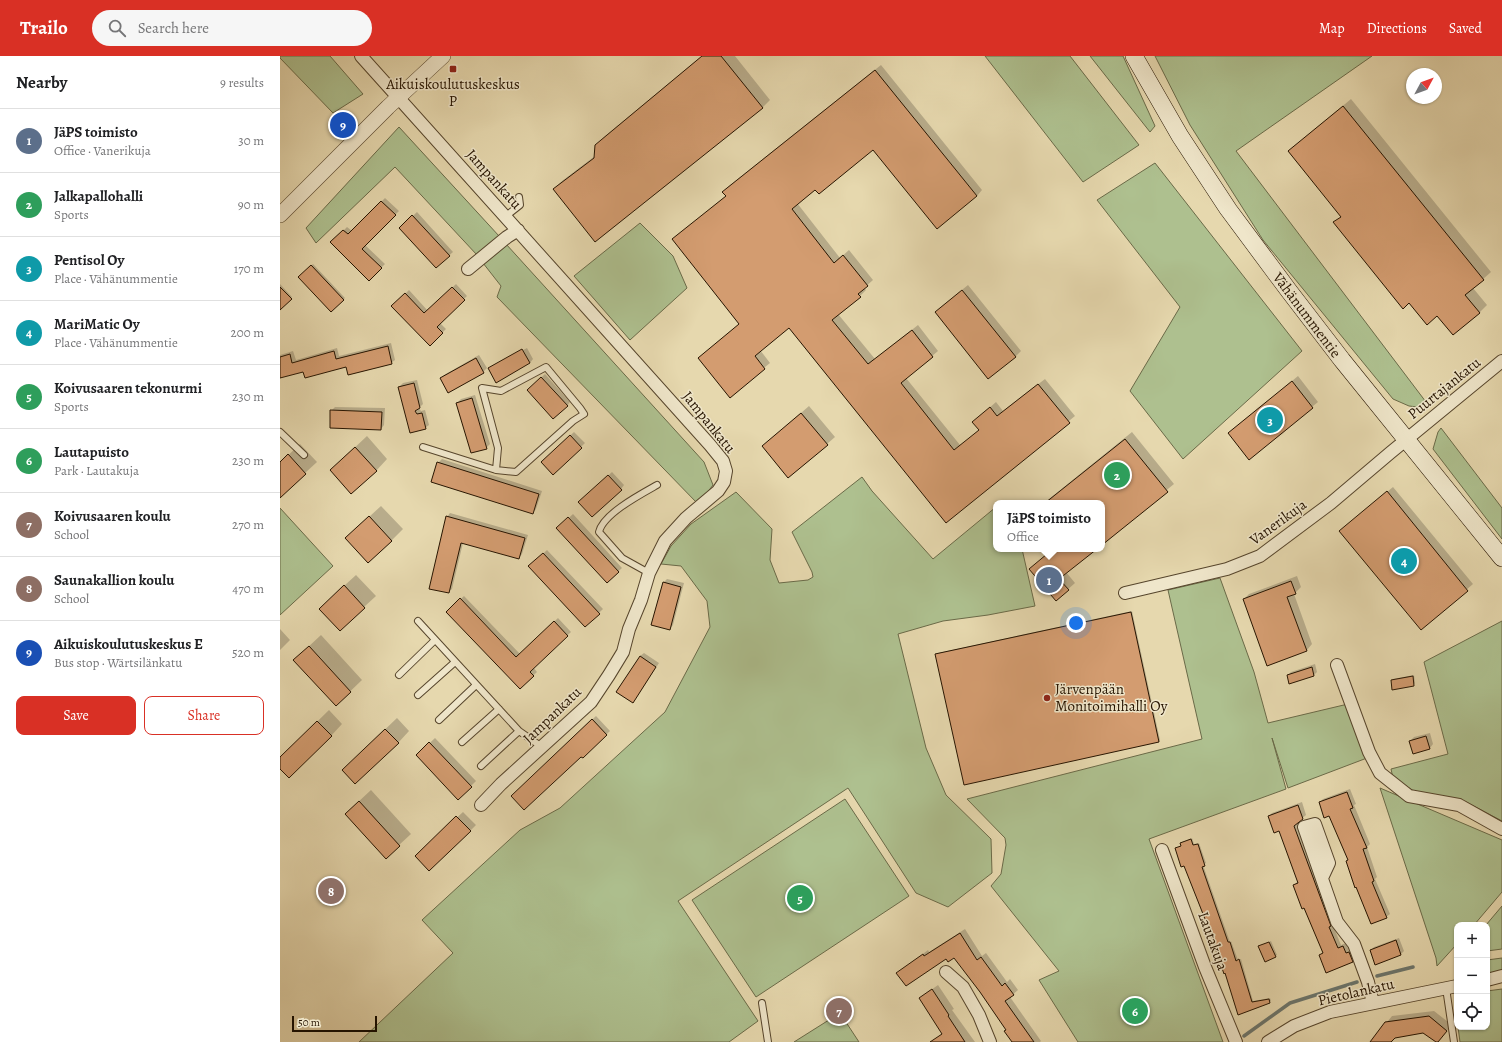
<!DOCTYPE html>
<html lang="en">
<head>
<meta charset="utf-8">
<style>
  body { margin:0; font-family:Alegreya,serif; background:#f6f6f6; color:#202124 }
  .controls { position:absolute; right:12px; bottom:12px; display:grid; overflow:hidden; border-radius:8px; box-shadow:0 1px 3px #0004 }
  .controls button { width:36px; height:36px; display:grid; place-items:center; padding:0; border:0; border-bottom:1px solid #e0e0e0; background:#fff; color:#202124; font:20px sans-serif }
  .compass { position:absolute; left:1126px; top:12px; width:36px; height:36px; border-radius:50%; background:#fff; box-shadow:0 1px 3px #0004; rotate:49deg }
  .scale { position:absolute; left:12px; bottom:10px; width:85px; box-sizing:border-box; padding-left:4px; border:2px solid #261400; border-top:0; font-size:11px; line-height:14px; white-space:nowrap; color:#261400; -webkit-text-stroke:3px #efe6ca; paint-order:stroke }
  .you { position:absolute; left:796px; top:567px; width:14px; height:14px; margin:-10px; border:3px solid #fff; border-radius:50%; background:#1a73e8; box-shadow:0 0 0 6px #1a73e833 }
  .badge { display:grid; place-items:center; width:26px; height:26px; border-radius:50%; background:#d93025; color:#fff; font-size:13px; font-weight:700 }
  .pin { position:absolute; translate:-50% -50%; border:2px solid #fff; box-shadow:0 1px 4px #0006 }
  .popup { position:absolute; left:713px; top:444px; width:112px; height:52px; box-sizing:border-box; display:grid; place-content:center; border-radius:8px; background:#fff; filter:drop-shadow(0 1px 3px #0005); font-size:13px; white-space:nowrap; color:#757577 }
  .popup b { font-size:15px; color:#202124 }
  .popup::after { content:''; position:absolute; left:50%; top:100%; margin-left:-8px; border:8px solid transparent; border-top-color:#fff }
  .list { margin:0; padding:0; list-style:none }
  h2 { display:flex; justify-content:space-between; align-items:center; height:52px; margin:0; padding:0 16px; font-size:17px }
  h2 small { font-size:13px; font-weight:400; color:#757577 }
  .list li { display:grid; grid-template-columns:26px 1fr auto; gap:12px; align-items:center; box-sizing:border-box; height:64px; padding:0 16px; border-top:1px solid #e0e0e0 }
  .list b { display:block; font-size:15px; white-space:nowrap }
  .list p { margin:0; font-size:13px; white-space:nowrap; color:#757577 }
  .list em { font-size:13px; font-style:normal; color:#757577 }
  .actions { display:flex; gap:8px; padding:12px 16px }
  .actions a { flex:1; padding:9px 0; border:1px solid #d93025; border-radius:8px; text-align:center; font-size:14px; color:#d93025 }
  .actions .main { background:#d93025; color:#fff }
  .icon { flex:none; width:22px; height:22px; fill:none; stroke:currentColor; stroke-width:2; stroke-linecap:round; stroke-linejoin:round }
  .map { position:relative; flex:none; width:1222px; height:986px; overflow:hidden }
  header { display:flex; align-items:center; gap:24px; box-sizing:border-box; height:56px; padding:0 20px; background:#d93025; color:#fff }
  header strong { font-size:19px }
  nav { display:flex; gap:22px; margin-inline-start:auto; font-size:14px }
  .search { width:280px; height:36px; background:#f6f6f6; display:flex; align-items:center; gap:10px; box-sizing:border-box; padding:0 14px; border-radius:22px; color:#757577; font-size:15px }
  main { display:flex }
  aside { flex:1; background:#fff }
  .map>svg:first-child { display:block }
  .green { fill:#aec08f; stroke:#6a6a48 }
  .shadow { fill:#0003 }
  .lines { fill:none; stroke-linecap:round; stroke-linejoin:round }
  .stream { stroke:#6c766d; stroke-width:3.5 }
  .building { fill:#d39c70; stroke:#261400 }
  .service-casing { stroke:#56452c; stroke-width:8 }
  .minor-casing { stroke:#56452c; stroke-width:14 }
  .tertiary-casing { stroke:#56452c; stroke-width:16 }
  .secondary-casing { stroke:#261400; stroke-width:18 }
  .service { stroke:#efe6ca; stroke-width:6 }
  .minor { stroke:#efe6ca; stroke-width:12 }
  .tertiary { stroke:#efe6ca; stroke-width:15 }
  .secondary { stroke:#efe6ca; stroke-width:17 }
  .poi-dot { fill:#8f2418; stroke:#efe6ca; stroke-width:1.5 }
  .labels { text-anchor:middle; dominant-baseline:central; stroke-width:3; stroke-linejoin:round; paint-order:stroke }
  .poi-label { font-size:15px; fill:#261400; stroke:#efe6ca }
  .street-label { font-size:15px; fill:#261400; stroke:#efe6ca }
</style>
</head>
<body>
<header>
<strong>Trailo</strong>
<div class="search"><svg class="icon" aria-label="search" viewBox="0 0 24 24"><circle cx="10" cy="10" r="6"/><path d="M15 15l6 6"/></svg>Search here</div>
<nav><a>Map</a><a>Directions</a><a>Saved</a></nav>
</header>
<main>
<aside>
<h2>Nearby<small>9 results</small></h2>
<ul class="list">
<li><span class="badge" style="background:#5c6f8a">1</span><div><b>JäPS toimisto</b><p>Office · Vanerikuja</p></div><em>30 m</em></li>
<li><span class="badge" style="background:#2e9e5b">2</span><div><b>Jalkapallohalli</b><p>Sports</p></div><em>90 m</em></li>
<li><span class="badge" style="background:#0f9aa8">3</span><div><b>Pentisol Oy</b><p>Place · Vähänummentie</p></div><em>170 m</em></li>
<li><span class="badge" style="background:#0f9aa8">4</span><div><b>MariMatic Oy</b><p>Place · Vähänummentie</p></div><em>200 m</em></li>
<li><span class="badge" style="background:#2e9e5b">5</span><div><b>Koivusaaren tekonurmi</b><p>Sports</p></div><em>230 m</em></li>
<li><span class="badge" style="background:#2e9e5b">6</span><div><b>Lautapuisto</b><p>Park · Lautakuja</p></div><em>230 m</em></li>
<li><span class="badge" style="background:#8d6e63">7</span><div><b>Koivusaaren koulu</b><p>School</p></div><em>270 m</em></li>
<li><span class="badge" style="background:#8d6e63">8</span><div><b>Saunakallion koulu</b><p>School</p></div><em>470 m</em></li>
<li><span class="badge" style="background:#1a4fb4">9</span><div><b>Aikuiskoulutuskeskus E</b><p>Bus stop · Wärtsilänkatu</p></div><em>520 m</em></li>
</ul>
<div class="actions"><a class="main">Save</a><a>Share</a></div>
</aside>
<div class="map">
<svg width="1222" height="986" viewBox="0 0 1222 986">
  <rect width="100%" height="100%" fill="#e6d8ae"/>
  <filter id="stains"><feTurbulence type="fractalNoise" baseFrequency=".005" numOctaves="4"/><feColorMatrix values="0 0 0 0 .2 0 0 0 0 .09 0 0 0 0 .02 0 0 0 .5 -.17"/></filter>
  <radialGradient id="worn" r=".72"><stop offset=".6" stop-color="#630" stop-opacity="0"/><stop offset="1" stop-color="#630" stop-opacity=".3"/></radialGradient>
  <path class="green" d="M0,0H50L83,38L53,57L0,2Z
    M705,0H790L859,89L803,126Z
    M810,0H843L875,70L870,76Z
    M875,0H1092L956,95L1146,346L1138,351L1129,350L1113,343L983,184L910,69Z
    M119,71L219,180L197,199L115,111L36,187L26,172Z
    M875,107L1022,295L903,403L850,335L900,251L817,144Z
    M360,167L393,200L407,232L350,284L294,220Z
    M226,188L424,406L433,429L427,437L417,447L217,241L221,230L203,207Z
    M1161,372L1222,452V483L1153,393L1158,376Z
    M582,421L592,435L653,503L716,451V493H742L755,550L708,559L663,565L618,578L646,692L666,739L711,783L712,817L668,851L636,837L568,732L398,845L478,965L449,986H79L173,897L142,864L240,774L280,752L385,656L430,571L427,545L401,510L381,508L391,490L411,468L456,436L492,473L490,504L499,527L528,524L533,521L532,516L512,476Z
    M0,452L53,510L0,559Z
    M940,522L974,616L988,667L1068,648L1087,702L1008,732L992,682L1006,733L869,783L943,986H798L759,924L779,915L711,830L721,818L726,789L725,782L687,743L922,683L888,534Z
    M1222,565V765L1186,746L1134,735L1113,722L1111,713L1168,698L1144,606Z
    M1100,732L1222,784V836L1194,869H1177V888L1157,910L1156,902Z
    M565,743L629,840L476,941L412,844Z
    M1222,850V893L1207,895L1206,869Z
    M1222,902V914L1207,918V904Z
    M1222,933V986H1180L1178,971H1207V935Z
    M560,957L579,986H514Z"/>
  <path class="shadow" d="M422,0H455L490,44L483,51L315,185L274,133L282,125L315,100L316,89L324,81Z
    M601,9L702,134L697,140L593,93L535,132L517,147L560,202L569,194L593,224L584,232L586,234L580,240L558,258L595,303L638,269L658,295L626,322L680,389L700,374L699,361L716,346L723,355L765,323L795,360L666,465L509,271L480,294L490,307L450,340L419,302L460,268L393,183L447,139L444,136L449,130Z
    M1071,43L1211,216L1193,232L1207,249L1199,257L1158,259L1129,246L1055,167L1061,160L1009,95Z
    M105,142L119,155L85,189L105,208L89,224L52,186L67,171L72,175Z
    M137,156L173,196L156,211L120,172Z
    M33,208L65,242L51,255L19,221Z
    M0,228L12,241L0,252Z
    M176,228L187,240L160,267L166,273L150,289L113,250L129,234L148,255Z
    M688,229L741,295L735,301L661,251Z
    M111,287L115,304L111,307L67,309L24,315L0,321V299L13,295L16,304L57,292L59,300Z
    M247,292L253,303L250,307L209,312L212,310V311Z
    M199,299L207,312L203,316L161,323L164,319Z
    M265,318L290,346L287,350L252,330Z
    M1018,320L1038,346L969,402L949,377Z
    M137,324L143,348L139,352L141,355L145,354L149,369L145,372L119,331L123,327Z
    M195,339L210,388L206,392L177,347L181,343Z
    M529,350L555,381L547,388L483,390Z
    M55,351L105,352L104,369L101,373L51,355Z
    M294,376L305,387L273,418L263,406Z
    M852,376L894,428L822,487V447H764Z
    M87,380L107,403L96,415L51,414Z
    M20,388L37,406L0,440V407Z
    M162,403L262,435L256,453L253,457L158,407Z
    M332,416L344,429L341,433L303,443Z
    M1113,431L1193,528L1141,573L1060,475Z
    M101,450L123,473L111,485L78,471Z
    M170,457L248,479L242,498L239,502L183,487L172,533L168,536L167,461Z
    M293,458L342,512L327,526L278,472Z
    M773,493H815L786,516L795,527L776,544Z
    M267,494L323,553L305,570L250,510Z
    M76,519L96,540L84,551L52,541Z
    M1017,520L1021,531L1014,538L1032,588L1027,594L988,609L964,543L969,538Z
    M387,523L404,527L393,569L390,573L384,526Z
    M184,540L240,598L278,562L291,576L253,611L257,616L240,632L167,556Z
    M852,555L880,684L879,686L656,598L658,597Z
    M0,573L10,584L0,594Z
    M41,579L82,624L56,649L26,593Z
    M364,597L379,607L356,642L360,600Z
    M1035,608L1037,616L1034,619H1008L1011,616Z
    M1134,619L1135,627L1134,629L1112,624L1113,623Z
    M49,654L62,668L51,680L0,711V702Z
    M316,660L330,675L303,701L301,700L232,740Z
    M117,662L129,675L118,687L74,703Z
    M1150,677L1153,688L1150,692L1130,685L1134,681Z
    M155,682L196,725L178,743L137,699Z
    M1070,733L1076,748L1074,749L1090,788L1087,791L1097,821L1095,823L1110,858L1106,861L1069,804L1050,759L1040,746L1043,743Z
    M91,734L131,778L106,801L77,747Z
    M1022,746L1026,759L1018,766L1054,866L1052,867L1061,889L1066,887L1069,895L1073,893L1076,902L1072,906L1040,899L1043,896L1014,829L1018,825L1000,774L989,760L992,757Z
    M183,756L196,769L190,775L136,800Z
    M912,782L914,788L919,787L926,807L923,809L950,886L951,885L958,904L961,903L973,945L990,942L991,945L958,958L946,916L944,917L898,791L902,790L901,787L902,786Z
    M685,873L702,900L706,897L727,926L730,923L738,934L730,941L761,985L760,986H733L727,974L674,900L618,917L648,894L649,896Z
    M1119,882L1124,895L1121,898L1091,894L1094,891Z
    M991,885L997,899L995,900L981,889Z
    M658,929L674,953L672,954L695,986H658L656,983L662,977L640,942Z
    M1154,955L1172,969L1157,986L1143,976L1116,980L1112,986H1091L1112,960Z"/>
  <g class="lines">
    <path class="stream" d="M1097,920L1133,911
      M964,980L1010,947L1077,926"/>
  </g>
  <path class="building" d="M422,0H441L483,52L315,186L273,133L314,102L315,89Z
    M595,14L697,140L657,173L593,94L539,138L535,134L512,153L554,207L563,199L588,230L578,238L581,241L552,264L588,308L632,274L653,301L621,327L674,394L699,374L692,366L710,351L717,360L758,328L790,367L666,467L509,272L475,300L485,313L450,342L418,302L459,268L392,183L446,140L442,136Z
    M1063,50L1204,224L1185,239L1200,257L1173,279L1157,260L1147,269L1129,247L1123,253L1053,166L1061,161L1008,95Z
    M101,145L116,159L82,193L102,212L89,225L50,186L63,174L68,178Z
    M132,159L170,200L156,212L119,172Z
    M31,209L64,244L51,256L18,221Z
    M0,231L12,243L0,254Z
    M172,231L185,244L157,271L163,277L150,290L111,250L125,237L144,257Z
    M682,234L736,301L708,323L655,256Z
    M108,290L112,308L68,319L66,311L25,322L23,316L0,322V301L10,298L12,307L54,295L56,303Z
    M242,293L250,307L216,327L208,312Z
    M196,302L204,317L168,337L160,322Z
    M261,321L288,350L273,363L247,334Z
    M1012,325L1033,352L969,404L948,377Z
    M134,327L140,352L135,355L137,358L142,357L146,373L130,377L118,331Z
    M192,342L207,393L191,397L176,347Z
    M50,354L102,356L101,374L50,372Z
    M521,357L548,389L508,422L482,390Z
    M290,379L302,392L273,419L261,406Z
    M845,383L888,436L822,489V447H765Z
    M75,391L97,415L71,438L50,414Z
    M8,398L26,418L0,442V406Z
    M157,406L259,438L253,458L151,426Z
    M328,419L342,434L312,461L298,446Z
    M1107,435L1188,535L1141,574L1059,475Z
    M89,460L112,485L88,507L65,482Z
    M166,460L245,482L239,503L181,487L169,537L149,533Z
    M288,461L339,516L327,527L276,472Z
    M773,493H817L779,523L789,534L776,545L749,513Z
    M263,497L320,558L305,571L248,510Z
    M1011,525L1016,538L1007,541L1027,595L987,610L963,543Z
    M383,526L401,531L390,574L371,569Z
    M64,529L85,552L60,575L39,553Z
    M180,542L236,601L274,565L288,580L250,616L254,620L240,633L166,556Z
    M851,556L879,686L684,729L655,598Z
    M29,590L71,636L56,650L13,604Z
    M360,600L376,611L353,647L336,636Z
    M1032,611L1034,620L1009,628L1007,619Z
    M1133,620L1134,630L1112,634L1111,624Z
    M312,663L327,679L303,702L301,701L244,754L231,740Z
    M37,665L52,680L9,722L0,713V701Z
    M105,673L119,687L75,728L62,714Z
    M1146,680L1150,693L1133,698L1129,685Z
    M149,686L192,731L178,744L136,699Z
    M1067,736L1073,752L1070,753L1087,792L1083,793L1094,825L1092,826L1107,862L1091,868L1076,831L1075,832L1066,805L1068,804L1049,760L1044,762L1039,746Z
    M79,745L120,790L106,803L65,758Z
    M1018,749L1023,763L1014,770L1051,870L1049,871L1058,892L1063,890L1066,897L1069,896L1073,906L1046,917L1039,899L1043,897L1024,852L1022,853L1013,829L1018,827L999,775L994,777L988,760Z
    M176,760L191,775L149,815L135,800Z
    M911,783L913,789L918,788L925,810L922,811L948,886H950L956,905L959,903L972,946L989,943L990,947L958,959L945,917L944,918L927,868L904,810L901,811L895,792L901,790L900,787Z
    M680,877L697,904L701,901L722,930L725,927L734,939L725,945L754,986H732L724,975L726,974L700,936L674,902L668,906L666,903L626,930L616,917L643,898L644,900Z
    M1116,884L1121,899L1095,909L1090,894Z
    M989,886L996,901L985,906L978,890Z
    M652,933L669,959L668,960L685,986H650L662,978L639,942Z
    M1149,960L1167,975L1158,986H1156L1143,977L1115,982L1111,986H1090L1105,966Z"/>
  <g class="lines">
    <defs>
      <path id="service" d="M226,160L240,149L239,141
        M0,376L24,399
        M143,391L216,414L218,392L202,332L221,335L266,311L300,352L304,358L293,365L236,416L216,414
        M369,517L342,502L319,476C323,458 361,438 377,429
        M138,565L239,675L262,691
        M119,619L155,584
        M138,639L175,606
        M159,664L196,629
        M182,686L219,653
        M201,710L239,675
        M1166,932L1174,986
        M482,947L488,986"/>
      <path id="minor" d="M81,0L430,389L443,405L446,415L444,426L438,435L406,462L385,485L369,517L361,544L349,573L343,596L329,619L311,646L221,728L201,749
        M188,213L227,181L238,174
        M845,537L947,513L980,500L1051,447L1110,397L1222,305
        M1057,609L1089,696L1100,717L1129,740L1179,749L1222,773
        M882,794L925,911L956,986
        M1042,822L1049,807L1035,768L1024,771L1057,866L1074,888L1088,926L1093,947
        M666,916L683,931L699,959L710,986
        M1207,924L1222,920
        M988,986L1014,970L1050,956L1177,930"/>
      <path id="tertiary" d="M0,159L108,51L163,0"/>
      <path id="secondary" d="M854,0L900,80L948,153L1009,235L1062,304L1222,502"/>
    </defs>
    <use href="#service" class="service-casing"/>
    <use href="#minor" class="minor-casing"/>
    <use href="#tertiary" class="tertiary-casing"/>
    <use href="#secondary" class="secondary-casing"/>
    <use href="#service" class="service"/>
    <use href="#minor" class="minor"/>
    <use href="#tertiary" class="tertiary"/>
    <use href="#secondary" class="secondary"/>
  </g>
  <g class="poi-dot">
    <rect x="169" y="9" width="8" height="8" rx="2"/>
    <circle cx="767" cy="642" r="4"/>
  </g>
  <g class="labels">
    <g class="poi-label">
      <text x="173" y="28">Aikuiskoulutuskeskus<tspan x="173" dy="17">P</tspan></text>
      <text x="775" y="633" text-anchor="start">Järvenpään<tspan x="775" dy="17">Monitoimihalli Oy</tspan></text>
    </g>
    <g class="street-label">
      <text transform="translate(214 123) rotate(48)">Jampankatu</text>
      <text transform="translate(1027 259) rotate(53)">Vähänummentie</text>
      <text transform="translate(1164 332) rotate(-39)">Puurtajankatu</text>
      <text transform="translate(429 366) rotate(51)">Jampankatu</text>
      <text transform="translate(998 466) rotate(-36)">Vanerikuja</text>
      <text transform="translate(272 659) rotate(-44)">Jampankatu</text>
      <text transform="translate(933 885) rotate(70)">Lautakuja</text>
      <text transform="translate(1076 936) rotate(-13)">Pietolankatu</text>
    </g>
  </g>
  <rect width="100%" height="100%" filter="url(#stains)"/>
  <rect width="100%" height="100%" fill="url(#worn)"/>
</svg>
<div class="controls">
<button>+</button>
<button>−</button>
<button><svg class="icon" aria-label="locate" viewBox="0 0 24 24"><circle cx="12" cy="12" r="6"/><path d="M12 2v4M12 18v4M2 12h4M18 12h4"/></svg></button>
</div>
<svg class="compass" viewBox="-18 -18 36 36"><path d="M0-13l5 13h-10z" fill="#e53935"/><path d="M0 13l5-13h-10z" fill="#757577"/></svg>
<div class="scale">50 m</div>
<div class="you"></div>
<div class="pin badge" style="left:769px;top:524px;background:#5c6f8a">1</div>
<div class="popup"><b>JäPS toimisto</b>Office</div>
<div class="pin badge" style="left:837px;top:419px;background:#2e9e5b">2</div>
<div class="pin badge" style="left:990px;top:364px;background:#0f9aa8">3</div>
<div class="pin badge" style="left:1124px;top:505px;background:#0f9aa8">4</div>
<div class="pin badge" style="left:520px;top:842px;background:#2e9e5b">5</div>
<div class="pin badge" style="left:855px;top:955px;background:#2e9e5b">6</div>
<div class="pin badge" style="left:559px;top:955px;background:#8d6e63">7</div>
<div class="pin badge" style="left:51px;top:835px;background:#8d6e63">8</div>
<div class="pin badge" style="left:63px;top:69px;background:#1a4fb4">9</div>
</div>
</main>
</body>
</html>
